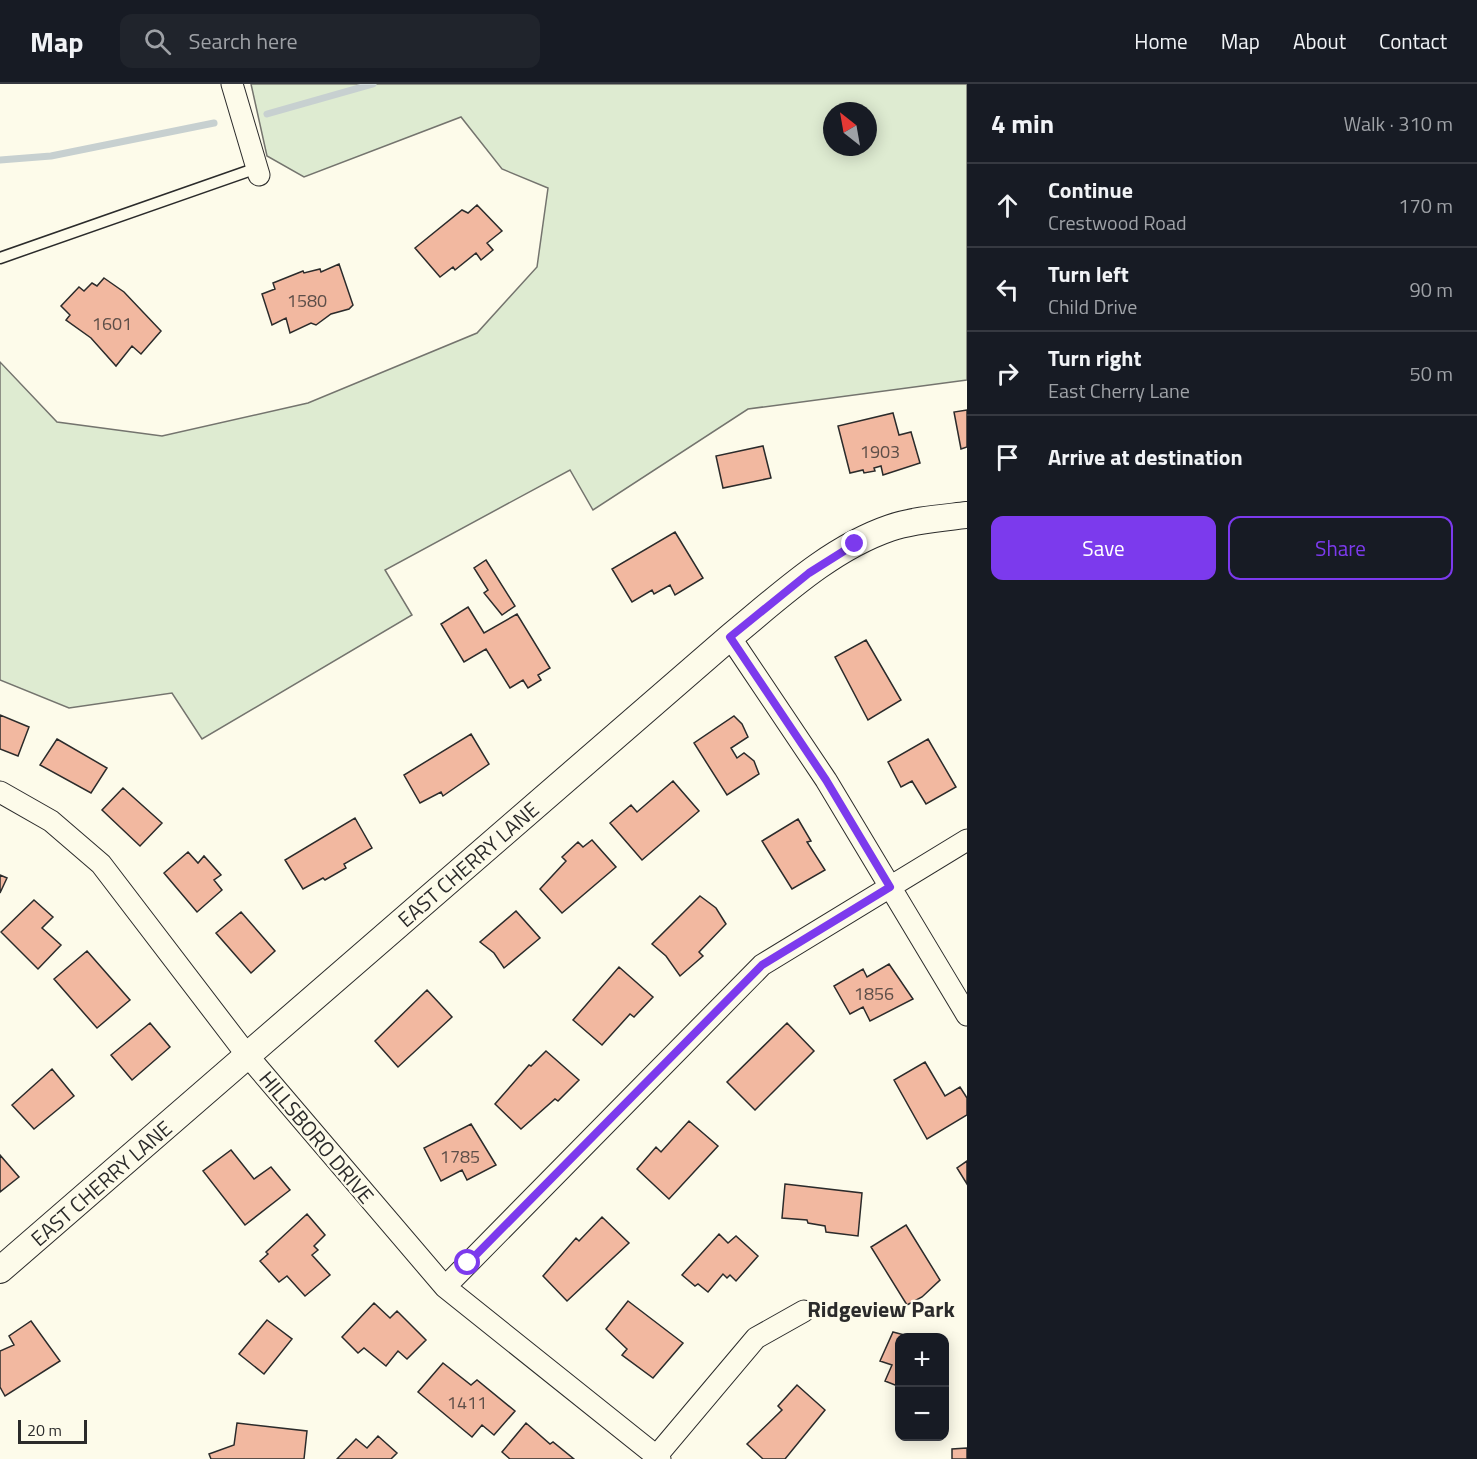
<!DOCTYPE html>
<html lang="en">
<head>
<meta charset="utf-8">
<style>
  body { margin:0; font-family:"Titillium Web",sans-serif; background:#20242c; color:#f1f3f6 }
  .controls { position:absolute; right:18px; bottom:18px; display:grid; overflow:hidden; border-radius:12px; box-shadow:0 3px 15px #0003 }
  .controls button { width:54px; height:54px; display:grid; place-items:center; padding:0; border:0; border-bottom:2px solid #363941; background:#171b24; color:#f1f3f6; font:30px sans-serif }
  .compass { position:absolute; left:823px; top:18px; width:54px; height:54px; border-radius:50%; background:#171b24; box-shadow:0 3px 15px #0003; rotate:329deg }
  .scale { position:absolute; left:18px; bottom:15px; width:69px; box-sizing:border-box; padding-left:6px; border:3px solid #2b2b2b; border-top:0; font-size:16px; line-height:21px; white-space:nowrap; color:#2b2b2b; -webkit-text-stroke:4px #fdfbea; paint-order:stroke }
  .stop { position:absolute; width:18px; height:18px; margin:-14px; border:4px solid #7c3aed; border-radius:50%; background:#fff }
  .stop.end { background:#7c3aed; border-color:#fff; box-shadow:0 2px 6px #0008 }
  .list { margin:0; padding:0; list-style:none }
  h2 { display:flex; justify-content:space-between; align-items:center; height:78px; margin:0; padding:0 24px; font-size:26px }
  h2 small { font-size:20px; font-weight:400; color:#9ea1a6 }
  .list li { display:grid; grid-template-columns:39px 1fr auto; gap:18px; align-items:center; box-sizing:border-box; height:84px; padding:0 24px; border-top:2px solid #363941 }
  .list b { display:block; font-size:22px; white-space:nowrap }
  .list p { margin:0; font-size:20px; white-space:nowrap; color:#9ea1a6 }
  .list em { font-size:20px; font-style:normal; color:#9ea1a6 }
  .actions { display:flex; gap:12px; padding:18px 24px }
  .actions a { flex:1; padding:14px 0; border:2px solid #7c3aed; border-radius:12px; text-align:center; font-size:21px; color:#7c3aed }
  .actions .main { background:#7c3aed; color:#fff }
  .icon { flex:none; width:33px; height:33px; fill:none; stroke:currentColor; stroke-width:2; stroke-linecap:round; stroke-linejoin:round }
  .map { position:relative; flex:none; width:967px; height:1375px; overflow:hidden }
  header { display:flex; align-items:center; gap:36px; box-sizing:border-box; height:84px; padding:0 30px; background:#171b24; border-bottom:2px solid #363941 }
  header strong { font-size:28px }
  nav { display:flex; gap:33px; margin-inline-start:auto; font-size:21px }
  .search { width:420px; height:54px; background:#20242c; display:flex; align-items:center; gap:15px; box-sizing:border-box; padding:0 21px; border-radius:12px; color:#9ea1a6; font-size:22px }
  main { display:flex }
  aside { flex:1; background:#171b24 }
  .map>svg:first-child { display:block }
  .green { fill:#deebd1; stroke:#74746e; stroke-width:1.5; fill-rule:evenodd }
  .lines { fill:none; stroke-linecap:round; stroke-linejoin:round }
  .stream { stroke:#c7d0d0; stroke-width:7 }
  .building { fill:#f2b8a0; stroke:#2b2b2b; stroke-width:1.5 }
  .service-casing { stroke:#2b2b2b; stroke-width:13 }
  .minor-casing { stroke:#2b2b2b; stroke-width:23 }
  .tertiary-casing { stroke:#2b2b2b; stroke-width:28 }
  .service { stroke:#fdfbea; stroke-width:10 }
  .minor { stroke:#fdfbea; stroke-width:21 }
  .tertiary { stroke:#fdfbea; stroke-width:26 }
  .route { stroke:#7c3aed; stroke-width:8 }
  .labels { text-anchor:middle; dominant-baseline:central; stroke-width:4.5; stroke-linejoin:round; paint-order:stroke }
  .number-label { font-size:18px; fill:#5d4e48 }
  .street-label { font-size:21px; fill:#2b2b2b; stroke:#fdfbea }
  .neighbourhood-label { font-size:22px; font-weight:bold; fill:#2b2b2b; stroke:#fdfbea }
</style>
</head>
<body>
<header>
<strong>Map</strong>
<div class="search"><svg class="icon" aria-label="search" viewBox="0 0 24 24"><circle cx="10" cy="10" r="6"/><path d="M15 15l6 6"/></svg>Search here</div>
<nav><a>Home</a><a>Map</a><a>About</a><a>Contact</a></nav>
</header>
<main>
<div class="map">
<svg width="967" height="1375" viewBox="0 0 967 1375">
  <rect width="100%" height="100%" fill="#fdfbea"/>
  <path class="green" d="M251,0H967V296L748,325L593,426L570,386L385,486L412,531L202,655L172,609L69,624L0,596V278L57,338L162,352L308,319L477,249L537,183L548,104L502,85L461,33L304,93L267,72ZM832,27H868V63H832Z"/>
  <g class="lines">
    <path class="stream" d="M267,30L373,0
      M0,76L51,72L214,39"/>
  </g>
  <path class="building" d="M477,121L502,147L487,159L493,166L481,176L476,169L455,186L453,183L440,193L415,164L462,126L468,129Z
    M339,180L353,221L349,225L331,230L316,241L311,239L290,249L286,234L272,241L262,210L275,205L273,199L303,187L304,189L320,185L321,188Z
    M104,194L124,208L161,247L141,270L132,262L116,282L91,254L66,236L70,231L61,222L79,203L84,207L92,199L97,202Z
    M967,326V363L961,365L954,328Z
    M893,329L899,351L911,348L920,379L883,391L881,382L874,384L875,387L864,389L863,386L850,389L838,342Z
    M763,362L771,394L723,404L716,372Z
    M675,448L703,494L675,511L670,501L654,510L652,506L632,518L612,485Z
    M486,476L515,522L502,531L484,509L488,506L474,484Z
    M468,523L484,549L517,530L550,584L538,591L541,596L528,604L523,596L510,604L486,565L464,578L441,540Z
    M866,556L901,616L868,636L835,573Z
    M0,631L29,643L18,672L0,665Z
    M734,632L742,640L748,653L731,664L737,674L744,669L754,677L759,690L727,711L694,659Z
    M471,650L489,680L443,712L441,708L420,719L404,691Z
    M57,655L107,684L91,709L40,681Z
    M928,655L956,703L926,720L912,697L901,703L888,678Z
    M673,697L699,727L642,776L610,739L631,721L637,728Z
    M123,704L162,739L140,762L102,726Z
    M355,734L372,764L344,780L346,784L325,796L323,794L303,805L285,776Z
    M798,735L811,757L807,758L825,786L792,805L762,757Z
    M592,756L616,783L562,829L540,805L566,777L562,773L578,758L583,763Z
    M188,768L198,779L204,772L221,791L214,796L222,806L197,828L164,789Z
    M0,791L7,794L0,809Z
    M700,812L716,824L726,840L699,868L703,872L680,892L666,872L652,860Z
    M34,816L53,833L42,844L61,861L38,885L1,848Z
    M516,827L540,854L504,884L494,869L480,858Z
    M241,828L275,867L251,889L216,849Z
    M87,867L130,916L97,944L54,895Z
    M889,880L913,915L870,937L863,923L850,930L834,902L863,885L867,893Z
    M619,883L653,913L634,933L630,930L602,961L573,936Z
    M427,906L452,933L398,983L375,957Z
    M150,939L170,963L132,996L111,971Z
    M787,939L814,967L755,1026L727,998Z
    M546,967L579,996L558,1017L555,1015L521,1045L495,1020L529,981L531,982Z
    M925,978L945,1012L960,1003L967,1014V1031L927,1055L894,996Z
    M52,985L74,1012L34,1045L12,1021Z
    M689,1037L718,1062L669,1115L637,1085L656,1063L661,1068Z
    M471,1040L496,1081L467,1096L462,1086L441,1097L424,1064Z
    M231,1066L254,1095L271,1083L290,1106L245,1141L203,1087Z
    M0,1071L19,1093L0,1108Z
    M967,1077V1100L957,1084Z
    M785,1100L862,1109L858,1152L826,1148L825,1142L808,1139L807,1136L782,1134Z
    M307,1130L325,1151L314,1162L318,1166L312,1171L330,1191L305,1212L287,1192L279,1198L260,1177L268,1170L266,1168Z
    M602,1133L629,1159L567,1217L543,1192L576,1154L579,1157Z
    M906,1141L940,1196L922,1213L907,1221L871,1163Z
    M719,1150L728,1159L736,1152L758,1172L736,1197L730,1191L727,1194L723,1190L708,1208L698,1200L695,1202L682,1191Z
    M628,1217L683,1259L653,1294L622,1271L627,1265L606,1245Z
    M374,1219L390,1234L397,1227L426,1256L407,1275L398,1267L386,1282L364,1264L358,1269L342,1253Z
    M267,1236L292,1255L264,1290L239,1270Z
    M31,1237L60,1277L5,1312L0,1303V1267L14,1261L9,1252Z
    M893,1248L916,1254H900V1303L885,1297L892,1281L880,1277Z
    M443,1279L471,1301L477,1296L515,1327L494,1351L482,1341L472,1353L418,1308Z
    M797,1301L825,1326L785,1375H763L747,1360L782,1326L778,1322Z
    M237,1339L307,1347L304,1375H211L209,1370L234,1361Z
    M526,1339L550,1360L553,1358L574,1375H510L502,1368Z
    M378,1352L397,1369L391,1375H337L356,1355L367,1364Z
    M967,1364V1375H952V1365Z"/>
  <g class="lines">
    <defs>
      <path id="service" d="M0,174L257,84"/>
      <path id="minor" d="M232,0L259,91
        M730,553L826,696L967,931
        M0,708L51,737L101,780L247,971L445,1203L660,1375
        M445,1203L762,881L967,756
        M654,1375L756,1254L804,1227"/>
      <path id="tertiary" d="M0,1186L730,553C779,513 829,465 890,444C913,436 942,434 967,431"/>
    </defs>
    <use href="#service" class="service-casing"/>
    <use href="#minor" class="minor-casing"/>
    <use href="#tertiary" class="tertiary-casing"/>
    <use href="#service" class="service"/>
    <use href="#minor" class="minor"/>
    <use href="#tertiary" class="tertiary"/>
  </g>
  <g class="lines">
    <path class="route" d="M468,1179L762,881L890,803L826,696L730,553L809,489L855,460"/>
  </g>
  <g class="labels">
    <g class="number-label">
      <text x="307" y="216">1580</text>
      <text x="112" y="239">1601</text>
      <text x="880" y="367">1903</text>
      <text x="874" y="909">1856</text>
      <text x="460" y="1072">1785</text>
      <text x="467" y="1318">1411</text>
    </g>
    <g class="street-label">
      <text transform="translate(468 780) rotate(-41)">EAST CHERRY LANE</text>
      <text transform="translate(317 1053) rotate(50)">HILLSBORO DRIVE</text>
      <text transform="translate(101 1099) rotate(-41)">EAST CHERRY LANE</text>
    </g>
    <g class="neighbourhood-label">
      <text x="881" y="1225">Ridgeview Park</text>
    </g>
  </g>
</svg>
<div class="controls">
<button>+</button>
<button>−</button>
</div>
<svg class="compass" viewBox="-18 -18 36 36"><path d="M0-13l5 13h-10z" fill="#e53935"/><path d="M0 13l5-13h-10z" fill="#9ea1a6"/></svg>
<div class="scale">20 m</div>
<div class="stop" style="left:468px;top:1179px"></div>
<div class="stop end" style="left:855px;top:460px"></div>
</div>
<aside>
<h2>4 min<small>Walk · 310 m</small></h2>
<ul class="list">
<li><svg class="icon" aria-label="ahead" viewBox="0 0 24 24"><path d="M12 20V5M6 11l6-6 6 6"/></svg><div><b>Continue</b><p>Crestwood Road</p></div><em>170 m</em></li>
<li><svg class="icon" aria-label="left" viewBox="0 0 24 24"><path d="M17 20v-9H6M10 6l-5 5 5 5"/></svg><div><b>Turn left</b><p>Child Drive</p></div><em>90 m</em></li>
<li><svg class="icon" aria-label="right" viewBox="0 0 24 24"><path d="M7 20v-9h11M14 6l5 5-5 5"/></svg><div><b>Turn right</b><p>East Cherry Lane</p></div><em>50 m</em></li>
<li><svg class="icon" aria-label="arrive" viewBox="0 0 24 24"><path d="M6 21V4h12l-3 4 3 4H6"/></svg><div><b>Arrive at destination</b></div></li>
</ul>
<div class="actions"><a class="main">Save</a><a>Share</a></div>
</aside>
</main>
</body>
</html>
